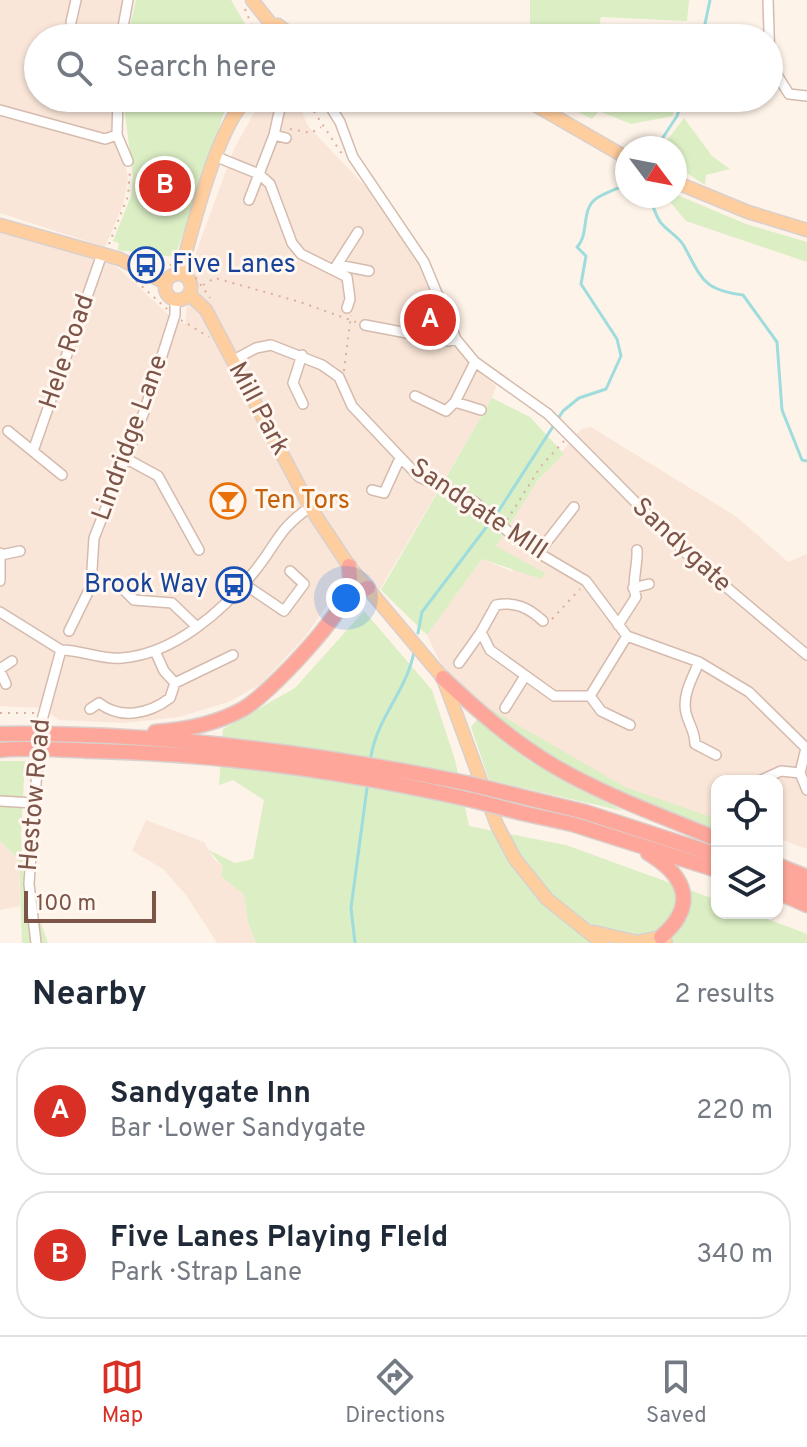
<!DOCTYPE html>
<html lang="en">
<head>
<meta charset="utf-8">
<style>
  body { margin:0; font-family:Overpass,sans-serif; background:#f2f2f3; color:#1f2937 }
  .controls { position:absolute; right:24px; bottom:24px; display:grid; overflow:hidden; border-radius:16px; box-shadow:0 2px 6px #0004 }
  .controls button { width:72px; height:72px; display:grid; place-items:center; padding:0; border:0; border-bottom:2px solid #e0e1e3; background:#fff; color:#1f2937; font:40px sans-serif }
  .compass { position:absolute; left:615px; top:136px; width:72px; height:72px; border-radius:50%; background:#fff; box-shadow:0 2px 6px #0004; rotate:122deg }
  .scale { position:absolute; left:24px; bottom:20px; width:132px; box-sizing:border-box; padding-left:8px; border:4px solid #7c5448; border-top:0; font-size:22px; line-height:28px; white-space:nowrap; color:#7c5448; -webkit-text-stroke:6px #fff7f0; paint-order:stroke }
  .you { position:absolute; left:346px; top:598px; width:28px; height:28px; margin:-20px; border:6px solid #fff; border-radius:50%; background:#1a73e8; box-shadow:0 0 0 12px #1a73e833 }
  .badge { display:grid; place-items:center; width:52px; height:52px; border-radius:50%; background:#d93025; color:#fff; font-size:26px; font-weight:700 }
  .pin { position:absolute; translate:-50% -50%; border:4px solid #fff; box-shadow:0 2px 8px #0006 }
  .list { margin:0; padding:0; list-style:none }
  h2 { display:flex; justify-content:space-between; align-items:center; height:104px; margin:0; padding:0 32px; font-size:34px }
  h2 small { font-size:26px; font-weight:400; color:#747a83 }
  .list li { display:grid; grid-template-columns:52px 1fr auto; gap:24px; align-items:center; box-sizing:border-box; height:128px; margin:0 16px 16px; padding:0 16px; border:2px solid #e0e1e3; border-radius:32px }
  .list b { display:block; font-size:30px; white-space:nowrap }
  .list p { margin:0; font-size:26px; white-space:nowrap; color:#747a83 }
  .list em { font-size:26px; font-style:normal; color:#747a83 }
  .icon { flex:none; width:44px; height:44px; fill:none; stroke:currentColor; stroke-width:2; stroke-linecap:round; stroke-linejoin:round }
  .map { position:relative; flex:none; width:807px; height:943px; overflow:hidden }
  .search { position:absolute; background:#fff; box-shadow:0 2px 6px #0004; left:24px; right:24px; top:24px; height:88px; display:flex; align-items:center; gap:20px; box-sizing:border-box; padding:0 28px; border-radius:44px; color:#747a83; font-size:30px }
  .sheet { height:392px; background:#fff }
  nav { display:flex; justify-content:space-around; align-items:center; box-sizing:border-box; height:112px; border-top:2px solid #e0e1e3; background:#fff; font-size:22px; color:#747a83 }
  nav a { display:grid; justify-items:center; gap:4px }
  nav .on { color:#d93025 }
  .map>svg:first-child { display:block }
  .residential { fill:#f9e6d8 }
  .green { fill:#dbeec4 }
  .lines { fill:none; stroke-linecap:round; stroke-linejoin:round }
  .stream { stroke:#9edcdd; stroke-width:3 }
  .minor-casing { stroke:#d5bbae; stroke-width:12 }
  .major-casing { stroke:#dacfcc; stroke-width:15 }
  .highway-casing { stroke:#dacfcc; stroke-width:17 }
  .path { stroke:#dcae9f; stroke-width:2; stroke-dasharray:2 6; stroke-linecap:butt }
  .minor { stroke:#fff; stroke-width:9 }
  .major { stroke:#ffce9e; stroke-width:12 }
  .highway { stroke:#fea699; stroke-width:14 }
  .minor-bridge-casing { stroke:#d5bbae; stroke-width:12; stroke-linecap:butt }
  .highway-bridge-casing { stroke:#dacfcc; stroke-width:17; stroke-linecap:butt }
  .minor-bridge { stroke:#fff; stroke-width:9 }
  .highway-bridge { stroke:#fea699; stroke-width:14 }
  .labels { text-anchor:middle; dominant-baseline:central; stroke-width:6; stroke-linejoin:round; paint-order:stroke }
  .transit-label { font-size:26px; fill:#164399; stroke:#fff7f0; text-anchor:start }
  .street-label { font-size:26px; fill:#7c5448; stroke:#fff7f0 }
  .food-label { font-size:26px; fill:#c56008; stroke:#fff7f0; text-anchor:start }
</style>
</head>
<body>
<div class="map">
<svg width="807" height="943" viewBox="0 0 807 943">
  <rect width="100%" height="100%" fill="#fef3e8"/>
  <path class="residential" d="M0,0H125L118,38H38V98H113L128,179L123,205L105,247L0,213Z
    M282,98H296L308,126L382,204L418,259L447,339L496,386L492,398L379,591L357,569L339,588L305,637L261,684L229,702L179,717L126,723L59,720L43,708L0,706V231L116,266L169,315L185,324L191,266L234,149L259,104Z
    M591,427L737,517L788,562L807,554V849L777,838V781H717V819L693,811L625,787L560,751L475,700L442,667L427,635L482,559L513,572L510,555L496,546L534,486L581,429Z
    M146,820L204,842L214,859L223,867L221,876L244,895L248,922L256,943H217L186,895L163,869L132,851Z
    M0,841L19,860L20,906L0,910Z"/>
  <path class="green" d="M136,0H231L248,29V38H127Z
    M530,0H689L687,21L601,17L597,34L602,38H534L530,35Z
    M123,98H229L175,257L118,250L119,243L113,241L131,196L133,177Z
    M564,98H674L673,116L631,124L599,111L592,119L563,104Z
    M684,118L712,156L730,169L706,175L705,185L675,165V148L662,147Z
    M675,194L746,224L807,242V262L686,221L665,196Z
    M492,398L530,417L564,454L538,480L496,546L545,573L541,579L482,559L427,635L381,590Z
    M364,611L432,690L455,760L469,826L566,845L717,900V913H751L802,932L807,934V943H256L248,922L244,895L221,876L223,867L209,850L235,863L253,859L264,800L233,780L219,785L223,729L295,688Z
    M475,700L625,787L717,819V831L607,787L556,760Z
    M477,720L531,762L623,811L489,780L471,727Z
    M0,761H25L21,835L26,910L41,923L48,943H22L19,860L0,841Z"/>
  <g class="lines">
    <path class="stream" d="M702,38L710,0
      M656,148L677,116L683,98
      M648,196C654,205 655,217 662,224C669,232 679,237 684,246C702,279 703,290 743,295L777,342L782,410L802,460L807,461
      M496,515L563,411L579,398L606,389L621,356L617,339L581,284L586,256L577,247C590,234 580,209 597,198C605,193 617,189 627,184
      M418,633L422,612L491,521
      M371,756C378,716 406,692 414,652
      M355,943L351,908L367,788"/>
    <defs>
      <path id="minor" d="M768,0L770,64L789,94L807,96
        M71,22L76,0
        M121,38L128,0
        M325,98L340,122L353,157L424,262L456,339L475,362L548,414L687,554L807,655
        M0,110L105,139L117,135L118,98
        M117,135L128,161
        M274,135L282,99
        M217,157L259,174L270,184L292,243L301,254L347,277L350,299L347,308
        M249,200L274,135L286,138
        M338,265L369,271
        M335,268L358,232
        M365,325L449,341L456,339
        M302,355L293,383L303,404
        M232,361L256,348L271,345L322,365L339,377L352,406L419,477L475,502L520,542L586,581L627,636L699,662L749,692L806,748L800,773L807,790
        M475,362L455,402L481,410
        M415,396L446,411L455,402
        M8,431L62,475
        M33,451L102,254
        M125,458L158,476L199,550
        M372,490L384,493L400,458
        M0,553V581
        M538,553L574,507
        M1,555L20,551
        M244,584L284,611L304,584L290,571
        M633,588L649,584
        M124,590L134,600L172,603L197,627
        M0,612L61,650
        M543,621C529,608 515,601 496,605L481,632L490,650L554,696H590
        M618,625L636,597C631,583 638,566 637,550
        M69,631L91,586L94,538L144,412L175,315V300
        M627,636L590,696L601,711L630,725
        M61,650C82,650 101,660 122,658C174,654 223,611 254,572C278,543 276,531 310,507
        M155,651L164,671L175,683L233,655
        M699,662C692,679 682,695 686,713C689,725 695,731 695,744L716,755
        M459,663L481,632
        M0,669L12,661
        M0,671L6,684
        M505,708L525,676
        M90,709L99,703C121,720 149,714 170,698L175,683
        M42,720L61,650
        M759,781L781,771L800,773
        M0,801L34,803
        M36,943L29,884L36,783"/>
      <path id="major" d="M252,0L282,38
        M278,25L296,38
        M523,98L627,158
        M675,182L748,212L807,230
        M0,225L120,259L165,283
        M165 287a13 13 0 1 1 26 0a13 13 0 1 1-26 0Z
        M180,274C192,231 217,125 248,98
        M189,294L206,310L310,507L349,566L443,678L497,825L515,859L547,899L602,943
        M594,932L637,942L661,937L666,943"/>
      <path id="highway" d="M348,594L368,588
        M443,678C477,710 513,742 554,766C605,796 662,816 717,839
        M155,732C185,730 216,724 243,709C268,695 341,617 348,591C351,583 350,575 349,566
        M0,734C157,732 313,752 466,783
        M0,750C32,747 65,750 98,751C223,754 349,772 472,800
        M515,795L585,812L717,855
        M522,813L572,824L717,870
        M648,853C686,876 698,905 661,937
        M777,865L807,877
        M777,877L807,890
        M777,892L807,905"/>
    </defs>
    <use href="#minor" class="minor-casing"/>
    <use href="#major" class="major-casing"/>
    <use href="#highway" class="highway-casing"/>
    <path class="path" d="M245,9L252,26L251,38
      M306,34L337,38
      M305,98L342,154
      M290,129L311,133L321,127
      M109,244L128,196L130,170
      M146,261L171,265
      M191,271L210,298
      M136,281L167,309
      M203,285L215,278L300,302L356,322
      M181,320L209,337
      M344,371L351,315
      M507,520L541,466L564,441
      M552,619L580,589
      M0,713H35"/>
    <use href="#minor" class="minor"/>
    <use href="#major" class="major"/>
    <use href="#highway" class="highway"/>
    <defs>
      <path id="minor-bridge" d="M36,783L42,720"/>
      <path id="highway-bridge" d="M466,783L515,795
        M472,800L522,813"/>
    </defs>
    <use href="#minor-bridge" class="minor-bridge-casing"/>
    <use href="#highway-bridge" class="highway-bridge-casing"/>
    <use href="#minor-bridge" class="minor-bridge"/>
    <use href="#highway-bridge" class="highway-bridge"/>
  </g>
  <defs>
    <symbol id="bus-ring" viewBox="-11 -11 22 22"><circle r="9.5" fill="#fff7f0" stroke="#1a4fb4" stroke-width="1.5"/><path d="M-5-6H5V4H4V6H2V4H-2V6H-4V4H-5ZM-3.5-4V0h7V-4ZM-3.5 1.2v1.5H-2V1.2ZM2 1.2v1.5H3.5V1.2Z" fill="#1a4fb4"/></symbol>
    <symbol id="bar-ring" viewBox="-11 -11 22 22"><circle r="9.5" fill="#fff7f0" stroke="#e8710a" stroke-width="1.5"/><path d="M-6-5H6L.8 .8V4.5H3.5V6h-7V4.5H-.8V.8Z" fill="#e8710a"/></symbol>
  </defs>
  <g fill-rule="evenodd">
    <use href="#bus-ring" x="126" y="245" width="40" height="40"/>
    <use href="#bar-ring" x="208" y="481" width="40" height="40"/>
    <use href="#bus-ring" x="214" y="565" width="40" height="40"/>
  </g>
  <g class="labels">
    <g class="transit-label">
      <text x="172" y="265">Five Lanes</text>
      <text x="208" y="585" text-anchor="end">Brook Way</text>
    </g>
    <g class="street-label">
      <text transform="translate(68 352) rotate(-71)">Hele Road</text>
      <text transform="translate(258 409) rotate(62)">Mill Park</text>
      <text transform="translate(131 438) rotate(-70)">Lindridge Lane</text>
      <text transform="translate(478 510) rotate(34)">Sandgate MIll</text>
      <text transform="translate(681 546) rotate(43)">Sandygate</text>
      <text transform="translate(36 795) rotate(-85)">Hestow Road</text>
    </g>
    <g class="food-label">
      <text x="254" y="501">Ten Tors</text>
    </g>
  </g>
</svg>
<div class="controls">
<button><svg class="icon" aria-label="locate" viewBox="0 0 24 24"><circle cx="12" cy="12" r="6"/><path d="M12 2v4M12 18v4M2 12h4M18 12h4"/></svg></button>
<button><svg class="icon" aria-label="layers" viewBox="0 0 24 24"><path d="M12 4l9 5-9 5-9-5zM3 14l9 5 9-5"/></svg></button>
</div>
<svg class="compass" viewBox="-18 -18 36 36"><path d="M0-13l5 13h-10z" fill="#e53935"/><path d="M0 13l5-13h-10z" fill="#747a83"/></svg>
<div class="scale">100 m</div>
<div class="you"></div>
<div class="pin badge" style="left:430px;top:320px">A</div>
<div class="pin badge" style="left:165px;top:186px">B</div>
<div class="search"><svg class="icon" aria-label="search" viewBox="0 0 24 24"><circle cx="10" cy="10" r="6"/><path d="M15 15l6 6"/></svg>Search here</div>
</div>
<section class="sheet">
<h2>Nearby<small>2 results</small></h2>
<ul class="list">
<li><span class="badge">A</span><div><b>Sandygate Inn</b><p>Bar · Lower Sandygate</p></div><em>220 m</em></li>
<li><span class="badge">B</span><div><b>Five Lanes Playing FIeld</b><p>Park · Strap Lane</p></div><em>340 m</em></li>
</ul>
</section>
<nav>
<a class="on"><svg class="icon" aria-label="map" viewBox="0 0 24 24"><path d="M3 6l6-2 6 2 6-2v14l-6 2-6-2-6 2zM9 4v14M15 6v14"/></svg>Map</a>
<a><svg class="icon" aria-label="directions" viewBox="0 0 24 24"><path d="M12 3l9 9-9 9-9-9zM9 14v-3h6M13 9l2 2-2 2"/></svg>Directions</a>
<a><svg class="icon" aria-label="saved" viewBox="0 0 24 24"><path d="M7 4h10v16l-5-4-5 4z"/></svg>Saved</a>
</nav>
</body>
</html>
